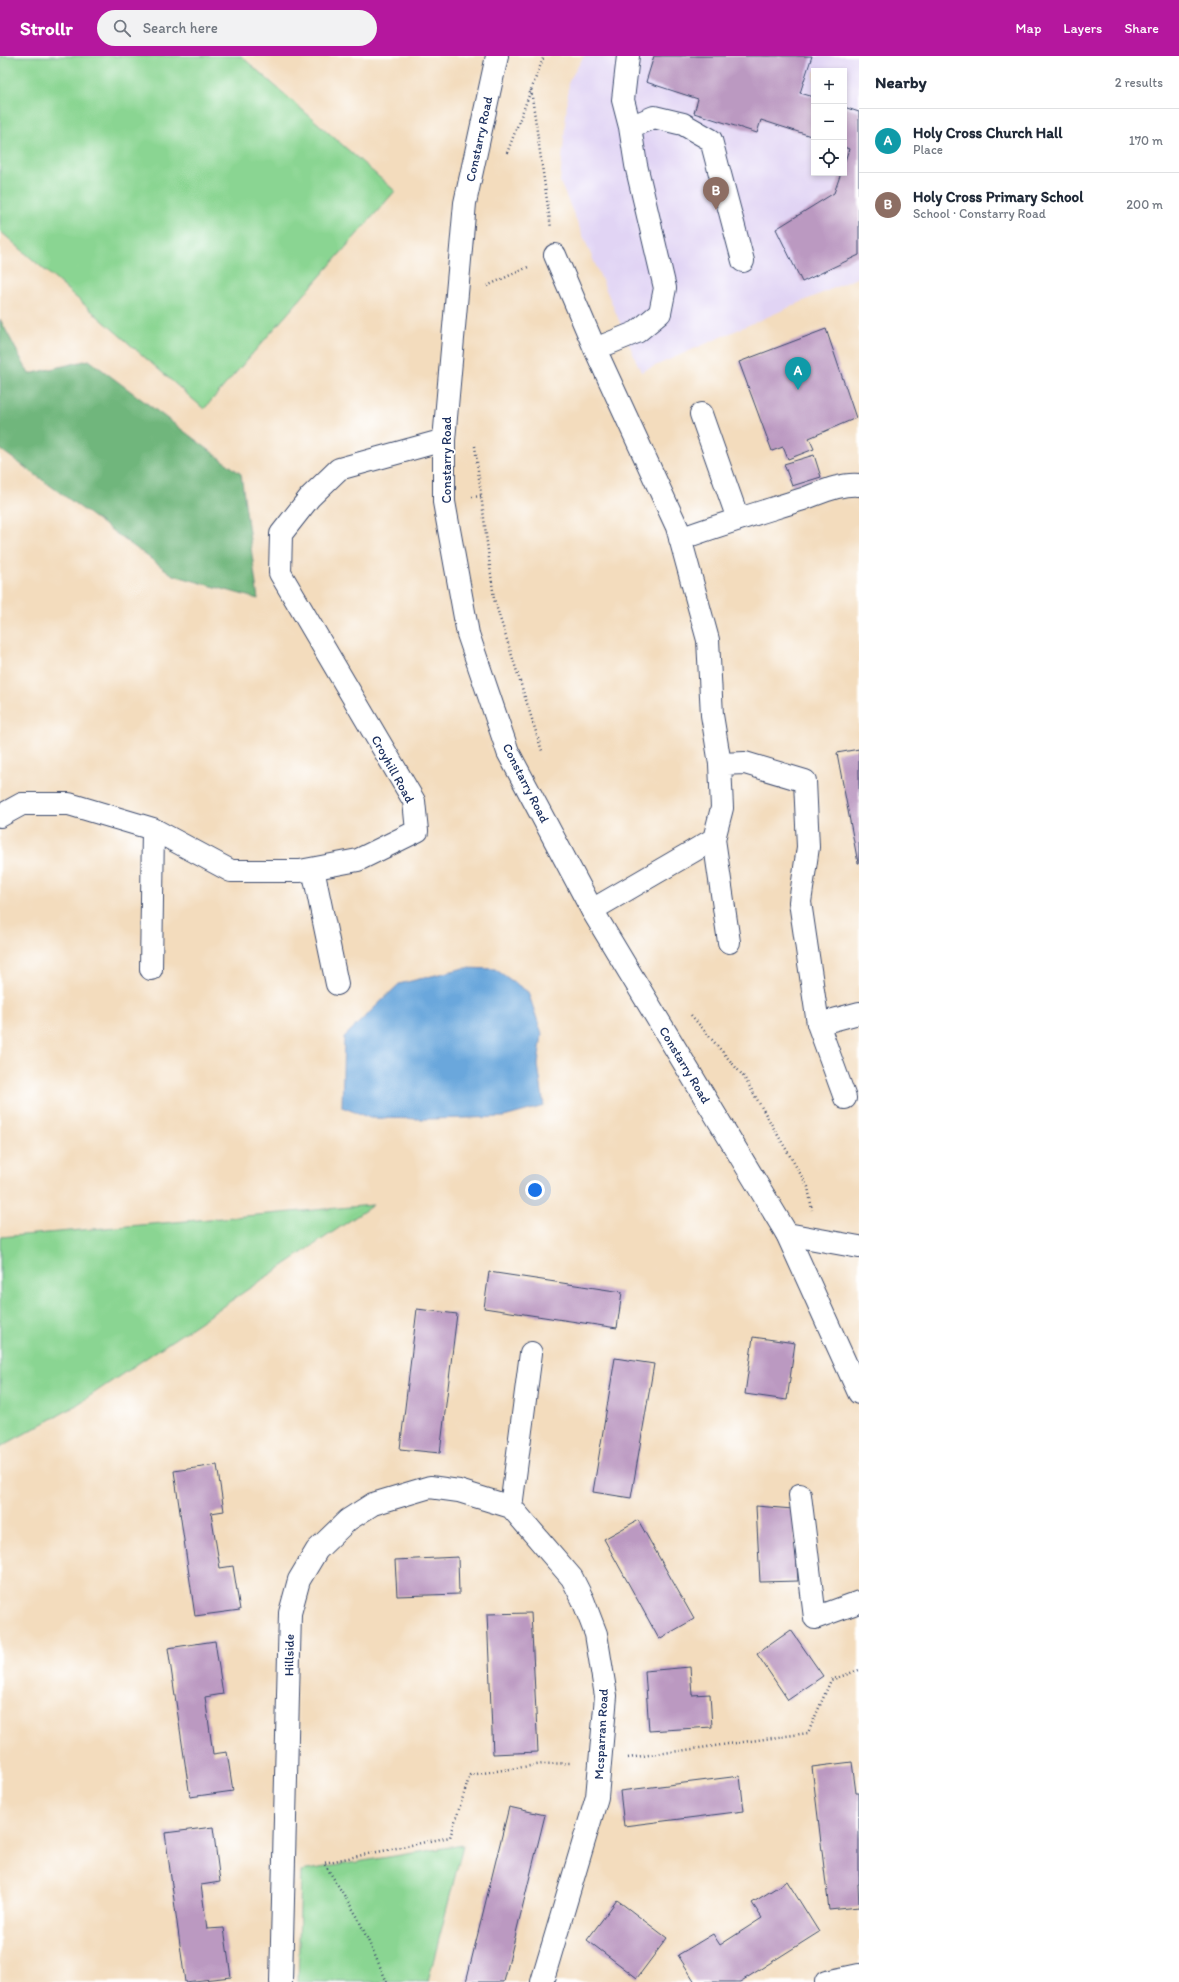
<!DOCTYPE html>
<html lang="en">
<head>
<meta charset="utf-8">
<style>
  body { margin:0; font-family:Itim,sans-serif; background:#f2f2f3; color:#1f2937 }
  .controls { position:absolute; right:12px; top:12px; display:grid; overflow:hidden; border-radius:0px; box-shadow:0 2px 6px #0003 }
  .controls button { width:36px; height:36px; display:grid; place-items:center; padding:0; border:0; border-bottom:1px solid #e0e1e3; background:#fff; color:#1f2937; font:20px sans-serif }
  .you { position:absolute; left:535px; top:1134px; width:14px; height:14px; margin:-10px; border:3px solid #fff; border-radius:50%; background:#1a73e8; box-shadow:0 0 0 6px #1a73e833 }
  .badge { display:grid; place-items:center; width:26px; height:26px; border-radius:50%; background:#b5179e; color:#fff; font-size:13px; font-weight:700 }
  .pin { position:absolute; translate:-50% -33px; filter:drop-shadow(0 1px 2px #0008) }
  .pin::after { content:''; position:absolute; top:21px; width:14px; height:12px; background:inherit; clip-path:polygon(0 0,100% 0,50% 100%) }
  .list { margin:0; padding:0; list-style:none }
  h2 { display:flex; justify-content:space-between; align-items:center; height:52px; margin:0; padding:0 16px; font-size:17px }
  h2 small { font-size:13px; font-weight:400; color:#747a83 }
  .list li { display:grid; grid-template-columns:26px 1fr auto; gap:12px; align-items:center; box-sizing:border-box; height:64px; padding:0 16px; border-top:1px solid #e0e1e3 }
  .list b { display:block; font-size:15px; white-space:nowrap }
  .list p { margin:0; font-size:13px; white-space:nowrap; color:#747a83 }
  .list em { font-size:13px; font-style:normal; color:#747a83 }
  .icon { flex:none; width:22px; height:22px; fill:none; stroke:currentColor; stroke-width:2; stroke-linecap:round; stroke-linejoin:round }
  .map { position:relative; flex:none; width:859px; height:1926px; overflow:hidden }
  header { display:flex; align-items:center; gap:24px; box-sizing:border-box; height:56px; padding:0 20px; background:#b5179e; color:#fff }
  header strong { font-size:19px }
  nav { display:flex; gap:22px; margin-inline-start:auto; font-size:14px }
  .search { width:280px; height:36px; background:#f2f2f3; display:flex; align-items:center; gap:10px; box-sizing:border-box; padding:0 14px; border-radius:22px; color:#747a83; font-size:15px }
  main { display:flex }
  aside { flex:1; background:#fff }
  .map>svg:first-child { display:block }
  .built { fill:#e1d4f4; fill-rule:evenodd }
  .green { fill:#8ad592; stroke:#528278 }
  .forest { fill:#6fb67c; stroke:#45726d }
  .water { fill:#6aa7dc; stroke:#426b9d }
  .building { fill:#bb99c1 }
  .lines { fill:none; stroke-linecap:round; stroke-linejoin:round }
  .minor-casing { stroke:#3b496c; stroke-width:24 }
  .major-casing { stroke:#3b496c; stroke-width:24 }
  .path { stroke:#3b496c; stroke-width:2.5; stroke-dasharray:1 3; stroke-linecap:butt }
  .minor { stroke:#fff; stroke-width:22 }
  .major { stroke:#fff; stroke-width:22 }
  .labels { text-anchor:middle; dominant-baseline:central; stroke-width:3.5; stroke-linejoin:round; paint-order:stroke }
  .street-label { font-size:13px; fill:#1b2f5e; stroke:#fff }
</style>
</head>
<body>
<header>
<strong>Strollr</strong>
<div class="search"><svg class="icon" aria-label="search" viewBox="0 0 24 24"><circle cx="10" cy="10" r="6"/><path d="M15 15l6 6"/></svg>Search here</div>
<nav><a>Map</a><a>Layers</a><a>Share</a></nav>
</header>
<main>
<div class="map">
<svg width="859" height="1926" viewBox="0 0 859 1926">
  <rect width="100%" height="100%" fill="#fff"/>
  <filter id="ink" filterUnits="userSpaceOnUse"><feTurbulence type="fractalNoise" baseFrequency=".025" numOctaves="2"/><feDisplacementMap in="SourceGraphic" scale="8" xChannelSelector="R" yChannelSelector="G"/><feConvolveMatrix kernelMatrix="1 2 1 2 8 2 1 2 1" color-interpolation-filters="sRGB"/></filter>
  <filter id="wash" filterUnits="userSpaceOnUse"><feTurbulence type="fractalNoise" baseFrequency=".012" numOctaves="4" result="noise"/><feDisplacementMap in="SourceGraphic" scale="16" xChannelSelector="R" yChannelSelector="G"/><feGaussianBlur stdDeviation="0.9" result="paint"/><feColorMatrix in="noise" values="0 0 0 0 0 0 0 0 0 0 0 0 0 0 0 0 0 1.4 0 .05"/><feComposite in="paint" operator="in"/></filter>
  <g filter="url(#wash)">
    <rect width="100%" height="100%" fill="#f3dcbd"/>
    <path class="built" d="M584,0H859V221L641,316L560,126L569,25ZM814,15H844V117H814Z"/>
    <path class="green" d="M0,0H241L395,135L204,353L0,175Z
      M373,1149L72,1352L0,1391V1181Z
      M463,1789L428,1926H298L301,1815Z"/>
    <path class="forest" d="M0,263L29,318L89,304L241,418L258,543L173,519L0,393Z"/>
    <path class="water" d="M464,912L495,913L528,936L542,978L538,1009L544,1050L504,1061L427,1063L370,1062L342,1051L344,981L399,928Z"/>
    <g id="blocks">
      <path class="building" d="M654,0H812L800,37L814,41V81L761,64L757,77L694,57L698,43L646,26Z
        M844,51L859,56V199L802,226L776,173L834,137L841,117H844V108L849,93L844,91Z
        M826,273L856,362L809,382L814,393L788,403L783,391L772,395L739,306Z
        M814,399L821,421L792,430L784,408Z
        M859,693V807H858L837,697Z
        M489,1216L622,1236L617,1272L484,1252Z
        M417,1253L457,1258L440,1397L400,1393Z
        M753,1281L795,1287L787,1344L745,1338Z
        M615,1302L654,1308L631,1442L593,1436Z
        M217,1409L224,1455L211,1457L220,1512L233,1510L240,1554L195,1560L174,1415Z
        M756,1450L793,1453L798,1525L760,1526Z
        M638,1464L694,1563L659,1583L604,1483Z
        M458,1501L459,1538L397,1540L395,1504Z
        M531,1557L538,1696L493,1698L487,1558Z
        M791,1574L823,1620L788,1644L757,1598Z
        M215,1585L223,1638L205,1641L213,1698L227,1696L233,1735L190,1741L168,1592Z
        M690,1611L692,1639L710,1638L712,1671L649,1675L645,1615Z
        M852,1706L856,1737H859V1828H858L859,1851L829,1854L812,1711Z
        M740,1720L744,1755L624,1770L620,1735Z
        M509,1751L545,1759L504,1926H466Z
        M213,1771L220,1826L201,1829L207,1873L224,1872L231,1921L185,1926L165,1777Z
        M787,1825L819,1876L740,1926H695L678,1899L713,1878L720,1889L762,1862L752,1847Z
        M617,1844L667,1882L637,1922L587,1884Z"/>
    </g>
  </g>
  <g filter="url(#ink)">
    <use href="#blocks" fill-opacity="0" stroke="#3b496c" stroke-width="1"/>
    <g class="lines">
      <defs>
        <path id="minor" d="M630,71L654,61L683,68L711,84L743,205
          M555,199L595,293L677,471L708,584L712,659L720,708L722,752L714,783L592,854
          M595,293L637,276L660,257L665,232L636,109L630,71L623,44L628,0
          M701,358L738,463
          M680,483C721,468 762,456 803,443C820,437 841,427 859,429
          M720,708L745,707L805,725L808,791L800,846L818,968L845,1042
          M0,760L22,748H69L153,773L231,815H300L358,804L417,775L414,745L280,517L281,478L310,441L339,413L444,384
          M714,783L729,886
          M313,813L337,928
          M151,913L153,773
          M818,968L859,957
          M787,1178L859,1191
          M800,1439L815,1562L859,1546
          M511,1451L572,1522L583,1544L596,1578L606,1640L597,1741L542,1926
          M511,1451L531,1297
          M281,1926L290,1557L299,1524L317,1494L348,1464L373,1448L430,1431L459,1435L511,1451
          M826,1926L859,1919"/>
        <path id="major" d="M497,0L465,147L444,384V446L468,578L508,696L592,854L787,1178L859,1337"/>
      </defs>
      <use href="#minor" class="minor-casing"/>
      <use href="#major" class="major-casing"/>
      <path class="path" d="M531,34L551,172
        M507,97L544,0
        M487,230L528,211
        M475,390L494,543L542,695
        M472,441L482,440
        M691,959L744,1021L808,1131L812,1154
        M628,1702L808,1677L831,1624L859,1614
        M387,1926L357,1860L324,1807L450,1781L470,1719L543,1708L571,1707"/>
      <use href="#minor" class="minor"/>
      <use href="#major" class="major"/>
    </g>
  </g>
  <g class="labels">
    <g class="street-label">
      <text transform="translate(479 83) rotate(-78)">Constarry Road</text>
      <text transform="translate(446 404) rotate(-90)">Constarry Road</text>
      <text transform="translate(393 713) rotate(61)">Croyhill Road</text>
      <text transform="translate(526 727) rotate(63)">Constarry Road</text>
      <text transform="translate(685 1009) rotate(59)">Constarry Road</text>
      <text transform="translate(289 1599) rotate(-89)">Hillside</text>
      <text transform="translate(601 1678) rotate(-87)">Mcsparran Road</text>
    </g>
  </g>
</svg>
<div class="controls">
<button>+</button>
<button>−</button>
<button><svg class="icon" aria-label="locate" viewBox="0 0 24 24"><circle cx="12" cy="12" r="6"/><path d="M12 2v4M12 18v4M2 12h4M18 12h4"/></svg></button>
</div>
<div class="you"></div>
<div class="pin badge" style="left:798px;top:334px;background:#0f9aa8">A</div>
<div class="pin badge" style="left:716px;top:154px;background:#8d6e63">B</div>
</div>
<aside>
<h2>Nearby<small>2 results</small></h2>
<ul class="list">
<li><span class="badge" style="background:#0f9aa8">A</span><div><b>Holy Cross Church Hall</b><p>Place</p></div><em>170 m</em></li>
<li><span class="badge" style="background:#8d6e63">B</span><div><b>Holy Cross Primary School</b><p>School · Constarry Road</p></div><em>200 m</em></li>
</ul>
</aside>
</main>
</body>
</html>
